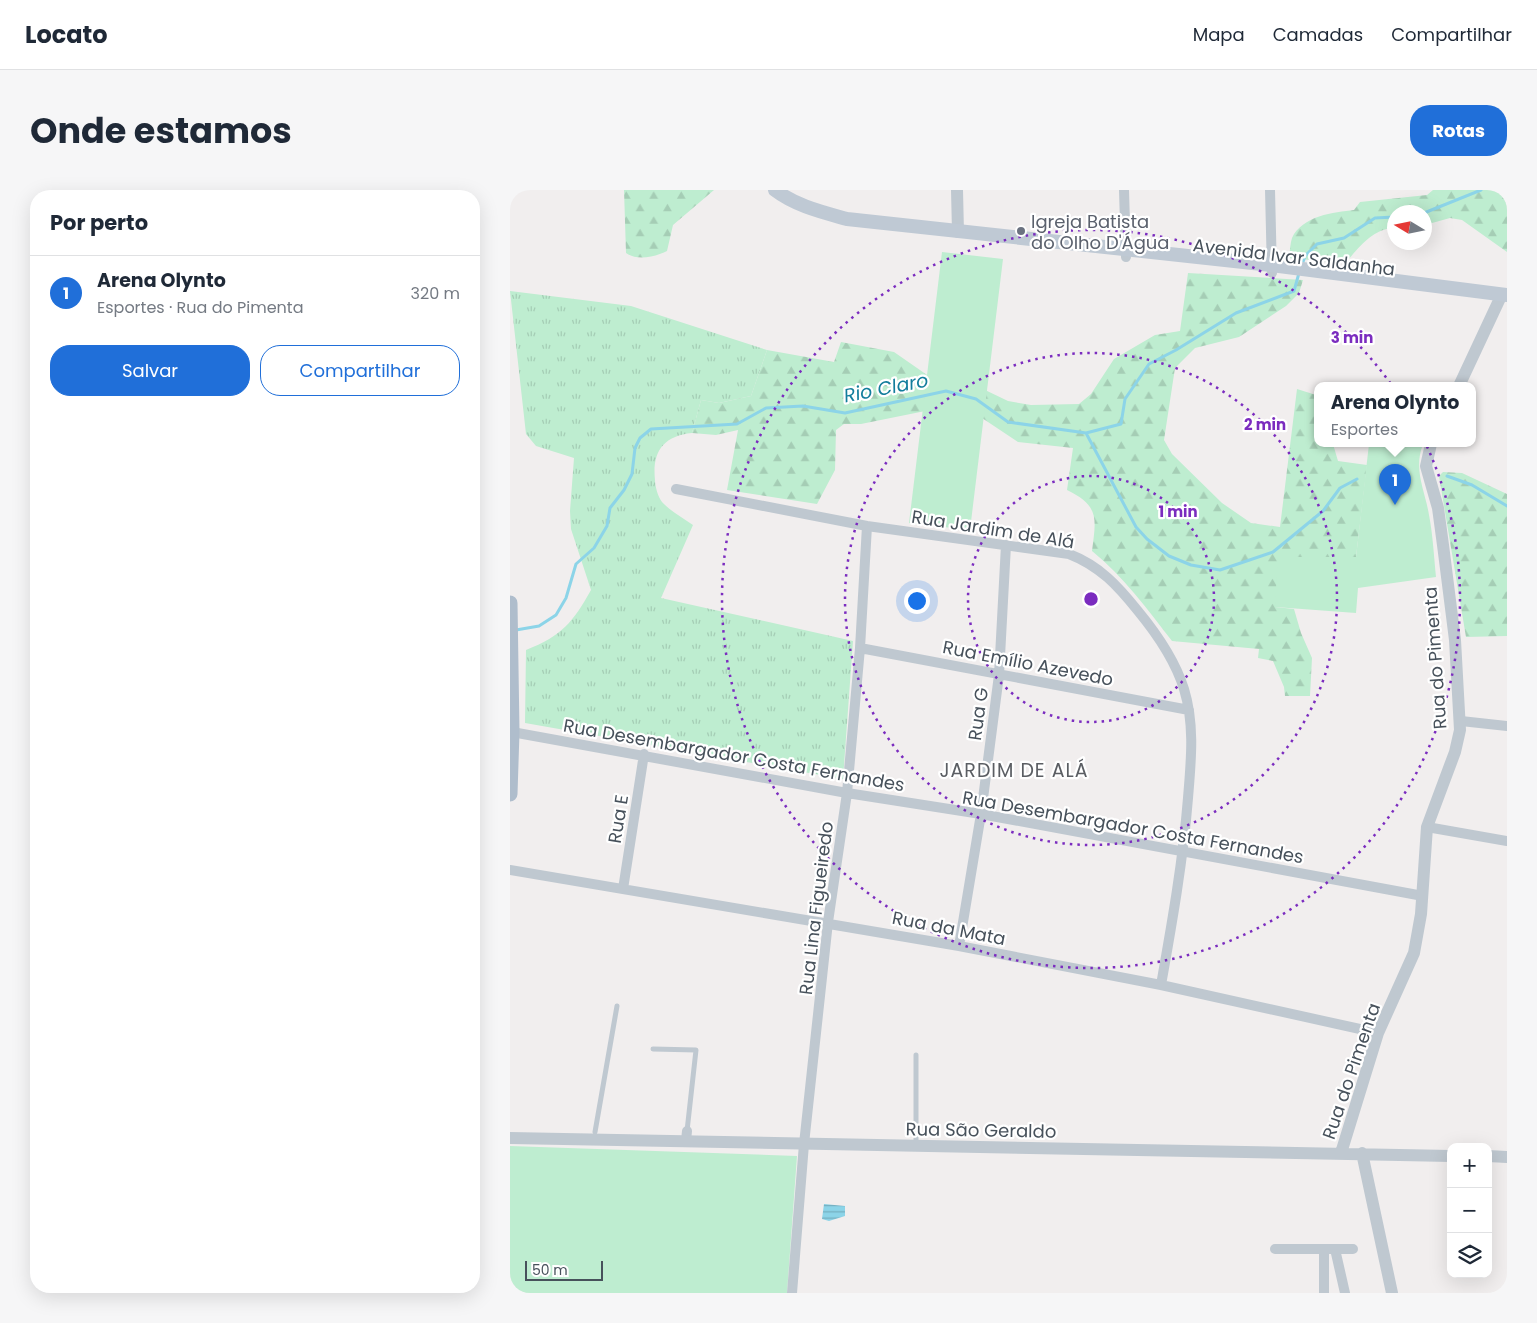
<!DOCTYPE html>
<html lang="pt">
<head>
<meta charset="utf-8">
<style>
  body { margin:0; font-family:Poppins,sans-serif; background:#f6f6f7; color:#1f2937 }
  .controls { position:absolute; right:15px; bottom:15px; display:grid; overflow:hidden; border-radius:10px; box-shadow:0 5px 20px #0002 }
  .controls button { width:45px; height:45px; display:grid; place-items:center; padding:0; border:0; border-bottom:1px solid #e0e1e3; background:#fff; color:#1f2937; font:25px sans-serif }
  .compass { position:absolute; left:877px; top:15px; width:45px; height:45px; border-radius:50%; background:#fff; box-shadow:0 5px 20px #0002; rotate:280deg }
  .scale { position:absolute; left:15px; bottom:12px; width:78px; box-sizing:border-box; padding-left:5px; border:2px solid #47515b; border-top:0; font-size:14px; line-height:18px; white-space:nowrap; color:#47515b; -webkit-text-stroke:4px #fff; paint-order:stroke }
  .you { position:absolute; left:406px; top:410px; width:18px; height:18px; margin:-12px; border:4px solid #fff; border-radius:50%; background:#1a73e8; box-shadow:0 0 0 8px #1a73e833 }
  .badge { display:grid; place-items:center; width:32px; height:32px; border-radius:50%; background:#206fd9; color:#fff; font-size:16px; font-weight:700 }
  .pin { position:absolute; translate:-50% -41px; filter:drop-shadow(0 1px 2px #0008) }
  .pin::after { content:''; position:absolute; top:26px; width:18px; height:15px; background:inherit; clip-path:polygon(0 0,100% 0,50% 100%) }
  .popup { position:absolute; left:804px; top:192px; width:162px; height:65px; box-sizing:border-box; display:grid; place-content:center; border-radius:10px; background:#fff; filter:drop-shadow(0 1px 4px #0005); font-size:16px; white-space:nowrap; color:#747a83 }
  .popup b { font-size:19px; color:#1f2937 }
  .popup::after { content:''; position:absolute; left:50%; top:100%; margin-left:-10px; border:10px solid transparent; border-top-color:#fff }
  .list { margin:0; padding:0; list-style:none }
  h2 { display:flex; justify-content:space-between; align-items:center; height:65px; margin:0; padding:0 20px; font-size:21px }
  h2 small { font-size:16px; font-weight:400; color:#747a83 }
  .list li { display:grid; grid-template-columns:32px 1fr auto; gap:15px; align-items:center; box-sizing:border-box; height:75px; padding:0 20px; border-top:1px solid #e0e1e3 }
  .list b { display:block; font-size:19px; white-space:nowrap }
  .list p { margin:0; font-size:16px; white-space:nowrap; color:#747a83 }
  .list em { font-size:16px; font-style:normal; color:#747a83 }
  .actions { display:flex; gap:10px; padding:15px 20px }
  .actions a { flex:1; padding:11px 0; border:1px solid #206fd9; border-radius:20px; text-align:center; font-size:18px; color:#206fd9 }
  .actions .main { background:#206fd9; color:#fff }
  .icon { flex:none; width:28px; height:28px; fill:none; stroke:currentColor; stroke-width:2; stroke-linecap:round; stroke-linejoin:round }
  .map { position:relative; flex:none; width:997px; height:1103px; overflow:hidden; border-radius:20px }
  header { display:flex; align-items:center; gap:30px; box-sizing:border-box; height:70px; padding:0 25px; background:#fff; border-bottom:1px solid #e0e1e3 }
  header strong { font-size:24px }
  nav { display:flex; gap:28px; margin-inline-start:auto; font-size:18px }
  .intro { display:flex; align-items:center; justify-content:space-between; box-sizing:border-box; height:120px; padding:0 30px }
  h1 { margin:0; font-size:35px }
  .button { padding:12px 22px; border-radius:20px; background:#206fd9; color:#fff; font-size:18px; font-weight:700 }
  main { display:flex; gap:30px; padding:0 30px }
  aside { flex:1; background:#fff; border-radius:20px; box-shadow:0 5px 20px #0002 }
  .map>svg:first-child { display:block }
  .grass { fill:url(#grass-tufts) }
  .forest { fill:url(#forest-firs) }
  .park { fill:#beedd0 }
  .water { fill:url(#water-rules) }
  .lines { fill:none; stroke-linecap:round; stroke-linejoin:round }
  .stream { stroke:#8cd4e8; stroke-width:3 }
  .service { stroke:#bfc8d0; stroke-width:5 }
  .minor { stroke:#bfc8d0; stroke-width:10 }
  .tertiary { stroke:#bfc8d0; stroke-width:12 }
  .secondary { stroke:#bfc9d4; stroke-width:14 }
  .primary { stroke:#afbdcc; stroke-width:15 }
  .ring { fill:none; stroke:#7b2cbf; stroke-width:2.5; stroke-dasharray:2.5 5 }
  .worship-dot { fill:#6b7280; stroke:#fff; stroke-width:2 }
  .labels { text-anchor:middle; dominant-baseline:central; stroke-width:4.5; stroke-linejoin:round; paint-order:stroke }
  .worship-label { font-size:18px; fill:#5b616d; stroke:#fff; text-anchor:start }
  .street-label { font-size:18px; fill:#47515b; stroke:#fff }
  .water-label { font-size:19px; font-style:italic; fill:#127d9c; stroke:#fff }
  .neighbourhood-label { font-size:19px; letter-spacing:1px; fill:#5b5e63; stroke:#fff }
  .centre { fill:#7b2cbf; stroke:#fff; stroke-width:2.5 }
  .ring-label { font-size:15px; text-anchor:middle; font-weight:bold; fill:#7b2cbf; stroke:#fff; stroke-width:4.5; stroke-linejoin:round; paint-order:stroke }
</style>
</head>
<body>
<header>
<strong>Locato</strong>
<nav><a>Mapa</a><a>Camadas</a><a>Compartilhar</a></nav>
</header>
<div class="intro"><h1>Onde estamos</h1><a class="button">Rotas</a></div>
<main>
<aside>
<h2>Por perto<small></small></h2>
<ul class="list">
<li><span class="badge">1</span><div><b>Arena Olynto</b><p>Esportes · Rua do Pimenta</p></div><em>320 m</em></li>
</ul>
<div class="actions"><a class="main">Salvar</a><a>Compartilhar</a></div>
</aside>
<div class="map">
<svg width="997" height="1103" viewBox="0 0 997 1103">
  <defs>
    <pattern id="grass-tufts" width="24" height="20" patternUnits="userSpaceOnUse" patternTransform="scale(1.25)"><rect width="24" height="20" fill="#beedd0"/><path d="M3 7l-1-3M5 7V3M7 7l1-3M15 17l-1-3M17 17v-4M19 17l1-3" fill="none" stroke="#a5cdb5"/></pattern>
    <pattern id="forest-firs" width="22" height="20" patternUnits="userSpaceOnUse" patternTransform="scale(1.25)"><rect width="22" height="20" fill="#beedd0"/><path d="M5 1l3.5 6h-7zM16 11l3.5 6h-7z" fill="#a5cdb5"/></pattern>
    <pattern id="water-rules" width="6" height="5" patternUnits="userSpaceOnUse" patternTransform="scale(1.25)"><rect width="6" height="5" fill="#8cd4e8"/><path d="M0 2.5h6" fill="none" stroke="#74aebf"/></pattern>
  </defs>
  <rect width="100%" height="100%" fill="#f1eeee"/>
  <path class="grass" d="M0,101L121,116L257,160L241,206L209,213L191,210L182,243C153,246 142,262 145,290C145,296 148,307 152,312C160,321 173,328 183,335L151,408L343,451L333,589L15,533L16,460C52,446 63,432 81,400L61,339L60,321L64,268L26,256L16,244Z"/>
  <path class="forest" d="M114,0H204L163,35L157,61C145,67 127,71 116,63Z
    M923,0H997V62L952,30L940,28L915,35L914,22H884V37C859,42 852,55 835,73L779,68C780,62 780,54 782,48C792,26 824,22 844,20L850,12L917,5Z
    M678,83L793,90L789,103L776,116L729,147L685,158L665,178L654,250L662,264L712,313L741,333L770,337L787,199L806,205L807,208L808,254H823L828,271L857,275L846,367L765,417L784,419L791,443L802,468L800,506H775L774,497L763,471L748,468L749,459L662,451C637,419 614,387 582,361C586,329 590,316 557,300L563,258L508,252L469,226L435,217L351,234H334L326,240L325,280L307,314L217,300L228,240L206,245L182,243L191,210L209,213L241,206L257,160L324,172L331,152L384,162L420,187L473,199L498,211L521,215L569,214L581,204L604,169L645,145L670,141Z
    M933,282L952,283L997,304V446L956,447L929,286Z"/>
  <path class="park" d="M432,62L493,69L460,340L399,333Z
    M859,254H913C903,280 915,300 919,325C923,346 924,367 926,387L848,398L846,423L765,417L768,367H846Z
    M0,956L287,966L277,1103H0Z"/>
  <path class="water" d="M314,1014L335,1016V1026L319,1031L312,1029Z"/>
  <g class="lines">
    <path class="stream" d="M914,23L971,0
      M792,75L795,66L807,54L834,48L865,28L884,27
      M576,243L626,337L637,349L659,366L681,375L710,380L763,362L813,321L830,298L847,289
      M937,286L962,295L997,316
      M6,440L29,436L46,425L56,408L66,374L84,358L97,336L100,318L114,300L122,284L125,258L130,248L141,239L227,234L256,218L293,216L335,223L436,201L466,209L498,232L576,243L611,234L615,209L639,174L666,160L726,123L784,101L789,83"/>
    <path class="service" d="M143,859L186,860L177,941
      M406,865V956
      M85,942L107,816"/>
    <path class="minor" d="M614,0L616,67
      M760,0L762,83
      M166,299L357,336L559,364C590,376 608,396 628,421C647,444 665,470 674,499C685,535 681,571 678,608C673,671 662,733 651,795
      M350,458L679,520
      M951,531L997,536
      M2,542L337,603L471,624L913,706
      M917,637L997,651
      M0,680L449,756L651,795L868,843
      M113,699L134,564
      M449,756L471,624L489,485L496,355
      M176,951L177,941
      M765,1059H843
      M825,1059L835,1103
      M282,1103L294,954L318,732L337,603L350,458L357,336
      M814,1103V1059"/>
    <path class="tertiary" d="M447,0L448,42
      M949,196L992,104
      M0,948L941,966
      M831,963L868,843L904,763L911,724L917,637L945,562L950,540L945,450L933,355L928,318L916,276L921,254
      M852,963L882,1103
      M978,966L997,967"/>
    <path class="secondary" d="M265,0C286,16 312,22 337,29L761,75L997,105"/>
    <path class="primary" d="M0,413L2,542L0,604"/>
  </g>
  <g class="ring">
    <circle cx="581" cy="409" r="123"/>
    <circle cx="581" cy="409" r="246"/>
    <circle cx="581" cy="409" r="369"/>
  </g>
  <circle class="worship-dot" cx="511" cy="41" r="5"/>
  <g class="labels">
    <g class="worship-label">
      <text x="521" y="31">Igreja Batista<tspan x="521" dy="21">do Olho D'Água</tspan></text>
    </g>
    <g class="street-label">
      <text transform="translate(784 67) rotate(7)">Avenida Ivar Saldanha</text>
      <text transform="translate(483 339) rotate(9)">Rua Jardim de Alá</text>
      <text transform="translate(925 468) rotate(-94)">Rua do Pimenta</text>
      <text transform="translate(518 473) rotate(11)">Rua Emílio Azevedo</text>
      <text transform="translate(468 524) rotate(-82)">Rua G</text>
      <text transform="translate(224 565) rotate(10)">Rua Desembargador Costa Fernandes</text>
      <text transform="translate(108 629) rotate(-81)">Rua E</text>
      <text transform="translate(623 637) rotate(10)">Rua Desembargador Costa Fernandes</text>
      <text transform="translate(306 718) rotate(-83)">Rua Lina Figueiredo</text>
      <text transform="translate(439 738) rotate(11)">Rua da Mata</text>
      <text transform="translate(841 881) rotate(-71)">Rua do Pimenta</text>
      <text transform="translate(471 940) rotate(1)">Rua São Geraldo</text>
    </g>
    <g class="water-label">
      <text transform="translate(376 198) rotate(-11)">Rio Claro</text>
    </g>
    <g class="neighbourhood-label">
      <text x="504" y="580">JARDIM DE ALÁ</text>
    </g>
  </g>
  <circle cx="581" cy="409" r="8" class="centre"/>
  <g class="ring-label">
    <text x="842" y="153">3 min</text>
    <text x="755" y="240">2 min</text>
    <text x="668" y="327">1 min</text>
  </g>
</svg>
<div class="controls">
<button>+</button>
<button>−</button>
<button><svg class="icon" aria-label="layers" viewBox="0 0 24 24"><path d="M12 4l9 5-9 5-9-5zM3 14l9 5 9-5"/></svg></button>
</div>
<svg class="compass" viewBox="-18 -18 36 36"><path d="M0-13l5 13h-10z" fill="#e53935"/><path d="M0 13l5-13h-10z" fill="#747a83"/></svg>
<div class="scale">50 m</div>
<div class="you"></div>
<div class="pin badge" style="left:885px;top:315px">1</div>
<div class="popup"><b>Arena Olynto</b>Esportes</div>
</div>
</main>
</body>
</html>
